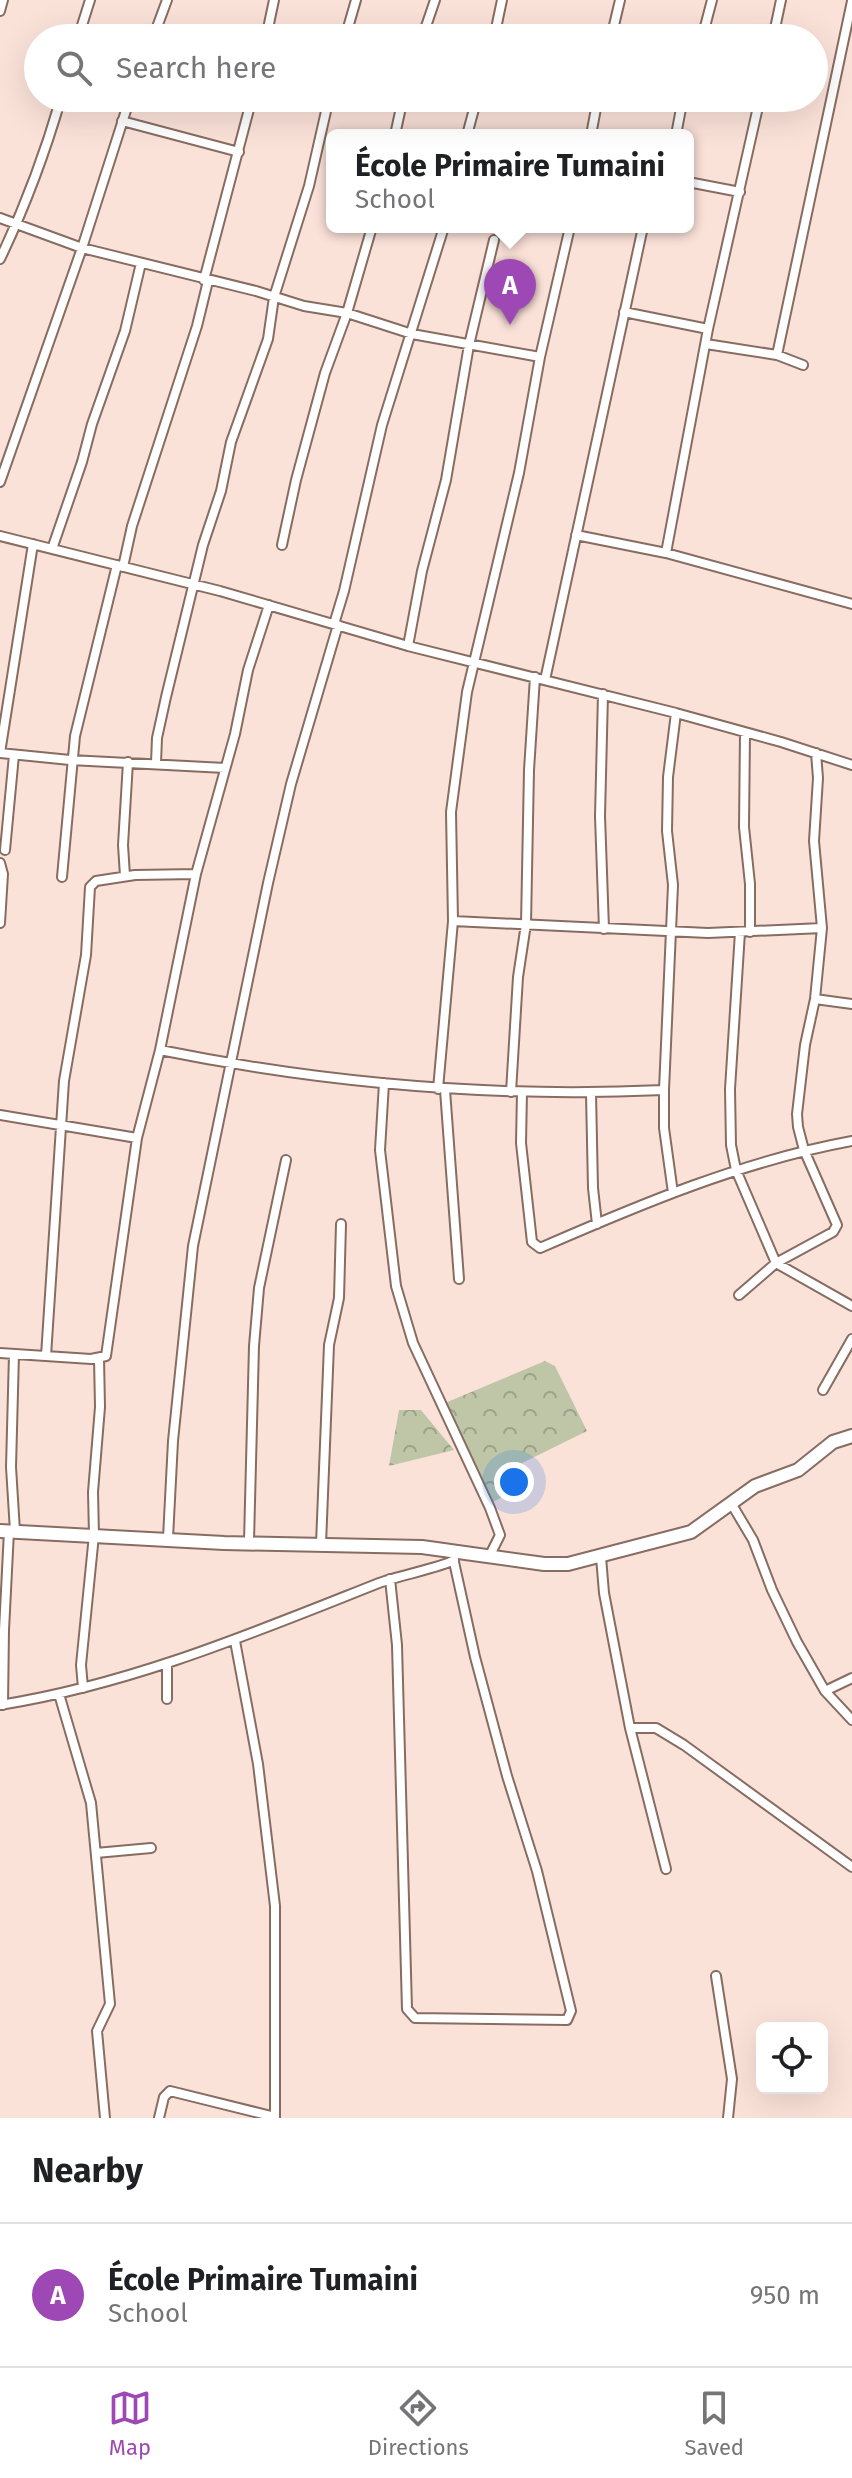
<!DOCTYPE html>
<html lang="en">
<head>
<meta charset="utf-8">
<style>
  body { margin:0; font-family:"Fira Sans",sans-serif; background:#f2f2f2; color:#202124 }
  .controls { position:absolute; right:24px; bottom:24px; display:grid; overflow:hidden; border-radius:12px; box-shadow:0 8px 32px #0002 }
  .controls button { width:72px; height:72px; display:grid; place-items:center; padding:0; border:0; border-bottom:2px solid #e0e0e0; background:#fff; color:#202124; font:40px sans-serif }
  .you { position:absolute; left:514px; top:1482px; width:28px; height:28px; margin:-20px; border:6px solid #fff; border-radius:50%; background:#1a73e8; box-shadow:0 0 0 12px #1a73e833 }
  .badge { display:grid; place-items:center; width:52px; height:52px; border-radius:50%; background:#9e48b6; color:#fff; font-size:26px; font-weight:700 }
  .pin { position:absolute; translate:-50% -66px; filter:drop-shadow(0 2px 4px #0008) }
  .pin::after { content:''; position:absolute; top:42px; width:28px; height:24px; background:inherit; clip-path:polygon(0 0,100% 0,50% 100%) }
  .popup { position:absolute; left:326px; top:129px; width:368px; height:104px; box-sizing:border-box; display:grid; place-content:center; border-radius:12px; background:#fff; filter:drop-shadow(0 2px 6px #0005); font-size:26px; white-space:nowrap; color:#757577 }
  .popup b { font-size:30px; color:#202124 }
  .popup::after { content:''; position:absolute; left:50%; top:100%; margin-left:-16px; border:16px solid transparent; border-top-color:#fff }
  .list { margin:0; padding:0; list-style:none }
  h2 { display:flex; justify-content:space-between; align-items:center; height:104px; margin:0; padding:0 32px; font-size:34px }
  h2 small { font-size:26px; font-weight:400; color:#757577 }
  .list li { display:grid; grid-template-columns:52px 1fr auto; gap:24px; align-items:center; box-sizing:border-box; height:144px; padding:0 32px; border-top:2px solid #e0e0e0 }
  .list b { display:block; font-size:30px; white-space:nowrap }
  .list p { margin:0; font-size:26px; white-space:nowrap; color:#757577 }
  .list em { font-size:26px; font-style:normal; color:#757577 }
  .icon { flex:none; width:44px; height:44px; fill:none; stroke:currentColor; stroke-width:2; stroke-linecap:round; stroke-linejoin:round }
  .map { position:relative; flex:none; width:852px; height:2118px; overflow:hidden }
  .search { position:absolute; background:#fff; box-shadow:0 8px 32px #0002; left:24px; right:24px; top:24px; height:88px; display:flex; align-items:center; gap:20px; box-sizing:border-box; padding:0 28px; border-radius:44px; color:#757577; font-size:30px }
  .sheet { height:248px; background:#fff }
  nav { display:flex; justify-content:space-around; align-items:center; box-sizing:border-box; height:112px; border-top:2px solid #e0e0e0; background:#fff; font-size:22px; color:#757577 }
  nav a { display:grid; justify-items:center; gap:4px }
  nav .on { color:#9e48b6 }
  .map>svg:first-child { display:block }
  .forest { fill:url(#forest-crowns) }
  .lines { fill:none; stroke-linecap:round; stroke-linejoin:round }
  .street-casing { stroke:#876c61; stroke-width:12 }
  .secondary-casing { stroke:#876c61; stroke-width:16 }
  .street { stroke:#fff; stroke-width:8 }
  .secondary { stroke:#fff; stroke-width:12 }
</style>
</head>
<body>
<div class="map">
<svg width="852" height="2118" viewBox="0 0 852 2118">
  <defs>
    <pattern id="forest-crowns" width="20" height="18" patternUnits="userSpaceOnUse" patternTransform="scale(2)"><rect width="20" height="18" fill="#bec6a7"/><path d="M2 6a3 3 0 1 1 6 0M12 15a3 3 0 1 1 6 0" fill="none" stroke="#9ca188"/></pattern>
  </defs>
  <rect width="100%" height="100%" fill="#fbe2d9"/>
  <path class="forest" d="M545,1361L555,1366L587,1431L510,1469L512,1492L491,1503L445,1403Z
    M399,1410H421L454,1450L389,1466Z"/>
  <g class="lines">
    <defs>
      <path id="street" d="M0,11L3,0
        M78,38L90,0
        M153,38L167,0
        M266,38L274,0
        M345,38L356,0
        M422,38L435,0
        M494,38L502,0
        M611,38L620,0
        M702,38L712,0
        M773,38L781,0
        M122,121L239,152
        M395,135L403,98
        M467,135L477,98
        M591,135L598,98
        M676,135L683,98
        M688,182L740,192
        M0,218L82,248L256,291L304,306L347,313L412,334L540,357
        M0,259C25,207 45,153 61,98
        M204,280L252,98
        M624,312L708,329
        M706,344L777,355L803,365
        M777,355L852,1
        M0,482L82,248L130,98
        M576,535L666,553L852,604
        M0,536L220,591L408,646L676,713L781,742L852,765
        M282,545L296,480L325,373L347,313L372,227
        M52,549L82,462L92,424L125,331L141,263
        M666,553L708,329L760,98
        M123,567L132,526L197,326L208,281
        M334,624L344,591L382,425L444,227
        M408,646L422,571L446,480L469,345L494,240
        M545,680L643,227
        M603,694L600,816L604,929
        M745,733L744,827L750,884V932
        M0,753L70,760L225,768
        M0,753L33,544
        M156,763L157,738L166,697L203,545L221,491L231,442L268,339L274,297L309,186L329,98
        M5,850L14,755
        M0,863L3,874L0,923
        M125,876L123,845L128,762
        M62,877L75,736L117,565
        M453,921L708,933L822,928
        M740,932L730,1089L731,1145L736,1170L776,1263L852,1306
        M815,999L852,1004
        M160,1050C328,1084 493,1098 664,1090
        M384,1083L380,1150L396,1286L413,1343L490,1508L500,1535L489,1557
        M438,1089L453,921L451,812L467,692L519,473L540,357L570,227
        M445,1090L459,1279
        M511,1092L518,977L526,924L529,770L535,677
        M522,1092L521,1143L532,1242L540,1248C641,1204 743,1161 852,1141
        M591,1094L593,1188L597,1224
        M0,1115L137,1138L160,1050L196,874L235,734L248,670L269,605
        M673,1193L664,1128V1090L673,885L667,831L668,777L676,713
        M739,1295L776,1263L833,1232L837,1225L804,1150L798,1127L797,1114L805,1045L815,999L822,928L814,841L818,778L816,753
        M0,1353L91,1359L106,1356L137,1138
        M14,1354L11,1467L15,1531
        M46,1356L64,1081L86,955L90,887L96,881L135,875L196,874
        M823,1390L852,1339
        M731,1503L753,1540L772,1590L797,1642L825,1691L852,1720
        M168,1538L173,1441L193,1246L268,883L291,784L338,625
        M249,1541L254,1346L259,1288L286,1160
        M321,1544L329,1345L339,1298L341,1224
        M601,1557L604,1593L630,1728H656L684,1745L852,1867
        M390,1579L397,1645L407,2009L415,2018L567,2020L571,2011L537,1871L507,1776L475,1657L454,1562
        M235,1641L258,1764L275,1906V2118
        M83,1688L81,1665L94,1535L93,1492L100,1407L99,1358
        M825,1691L852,1678
        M59,1694L91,1803L110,2004L97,2031L105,2118
        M167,1699V1663
        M0,1705C132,1684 255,1632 379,1583C397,1576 443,1567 454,1560
        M3,1705L4,1630L9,1531
        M630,1728L666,1869
        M96,1853L151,1848
        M716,1976L732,2079L728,2118
        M159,2118L164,2097L170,2091L275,2117"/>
      <path id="secondary" d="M0,1531L224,1543L422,1547L544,1564H568L691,1532L755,1486L798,1470L833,1442L852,1436"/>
    </defs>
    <use href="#street" class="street-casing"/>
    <use href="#secondary" class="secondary-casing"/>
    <use href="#street" class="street"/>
    <use href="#secondary" class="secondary"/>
  </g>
</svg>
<div class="controls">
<button><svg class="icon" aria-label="locate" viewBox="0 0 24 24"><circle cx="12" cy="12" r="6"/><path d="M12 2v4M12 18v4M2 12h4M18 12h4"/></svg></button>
</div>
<div class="you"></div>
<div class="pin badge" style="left:510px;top:325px">A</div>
<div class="popup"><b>École Primaire Tumaini</b>School</div>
<div class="search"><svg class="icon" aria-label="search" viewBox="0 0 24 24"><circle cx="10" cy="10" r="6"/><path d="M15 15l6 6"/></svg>Search here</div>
</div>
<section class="sheet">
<h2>Nearby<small></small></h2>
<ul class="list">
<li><span class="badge">A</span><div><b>École Primaire Tumaini</b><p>School</p></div><em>950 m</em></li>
</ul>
</section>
<nav>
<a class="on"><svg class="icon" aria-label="map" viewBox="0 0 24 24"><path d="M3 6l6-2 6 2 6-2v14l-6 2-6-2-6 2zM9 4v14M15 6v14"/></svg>Map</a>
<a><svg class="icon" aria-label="directions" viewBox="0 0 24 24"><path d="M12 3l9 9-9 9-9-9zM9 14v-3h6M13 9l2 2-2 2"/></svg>Directions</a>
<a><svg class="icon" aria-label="saved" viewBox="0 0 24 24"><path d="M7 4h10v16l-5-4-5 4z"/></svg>Saved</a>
</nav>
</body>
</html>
